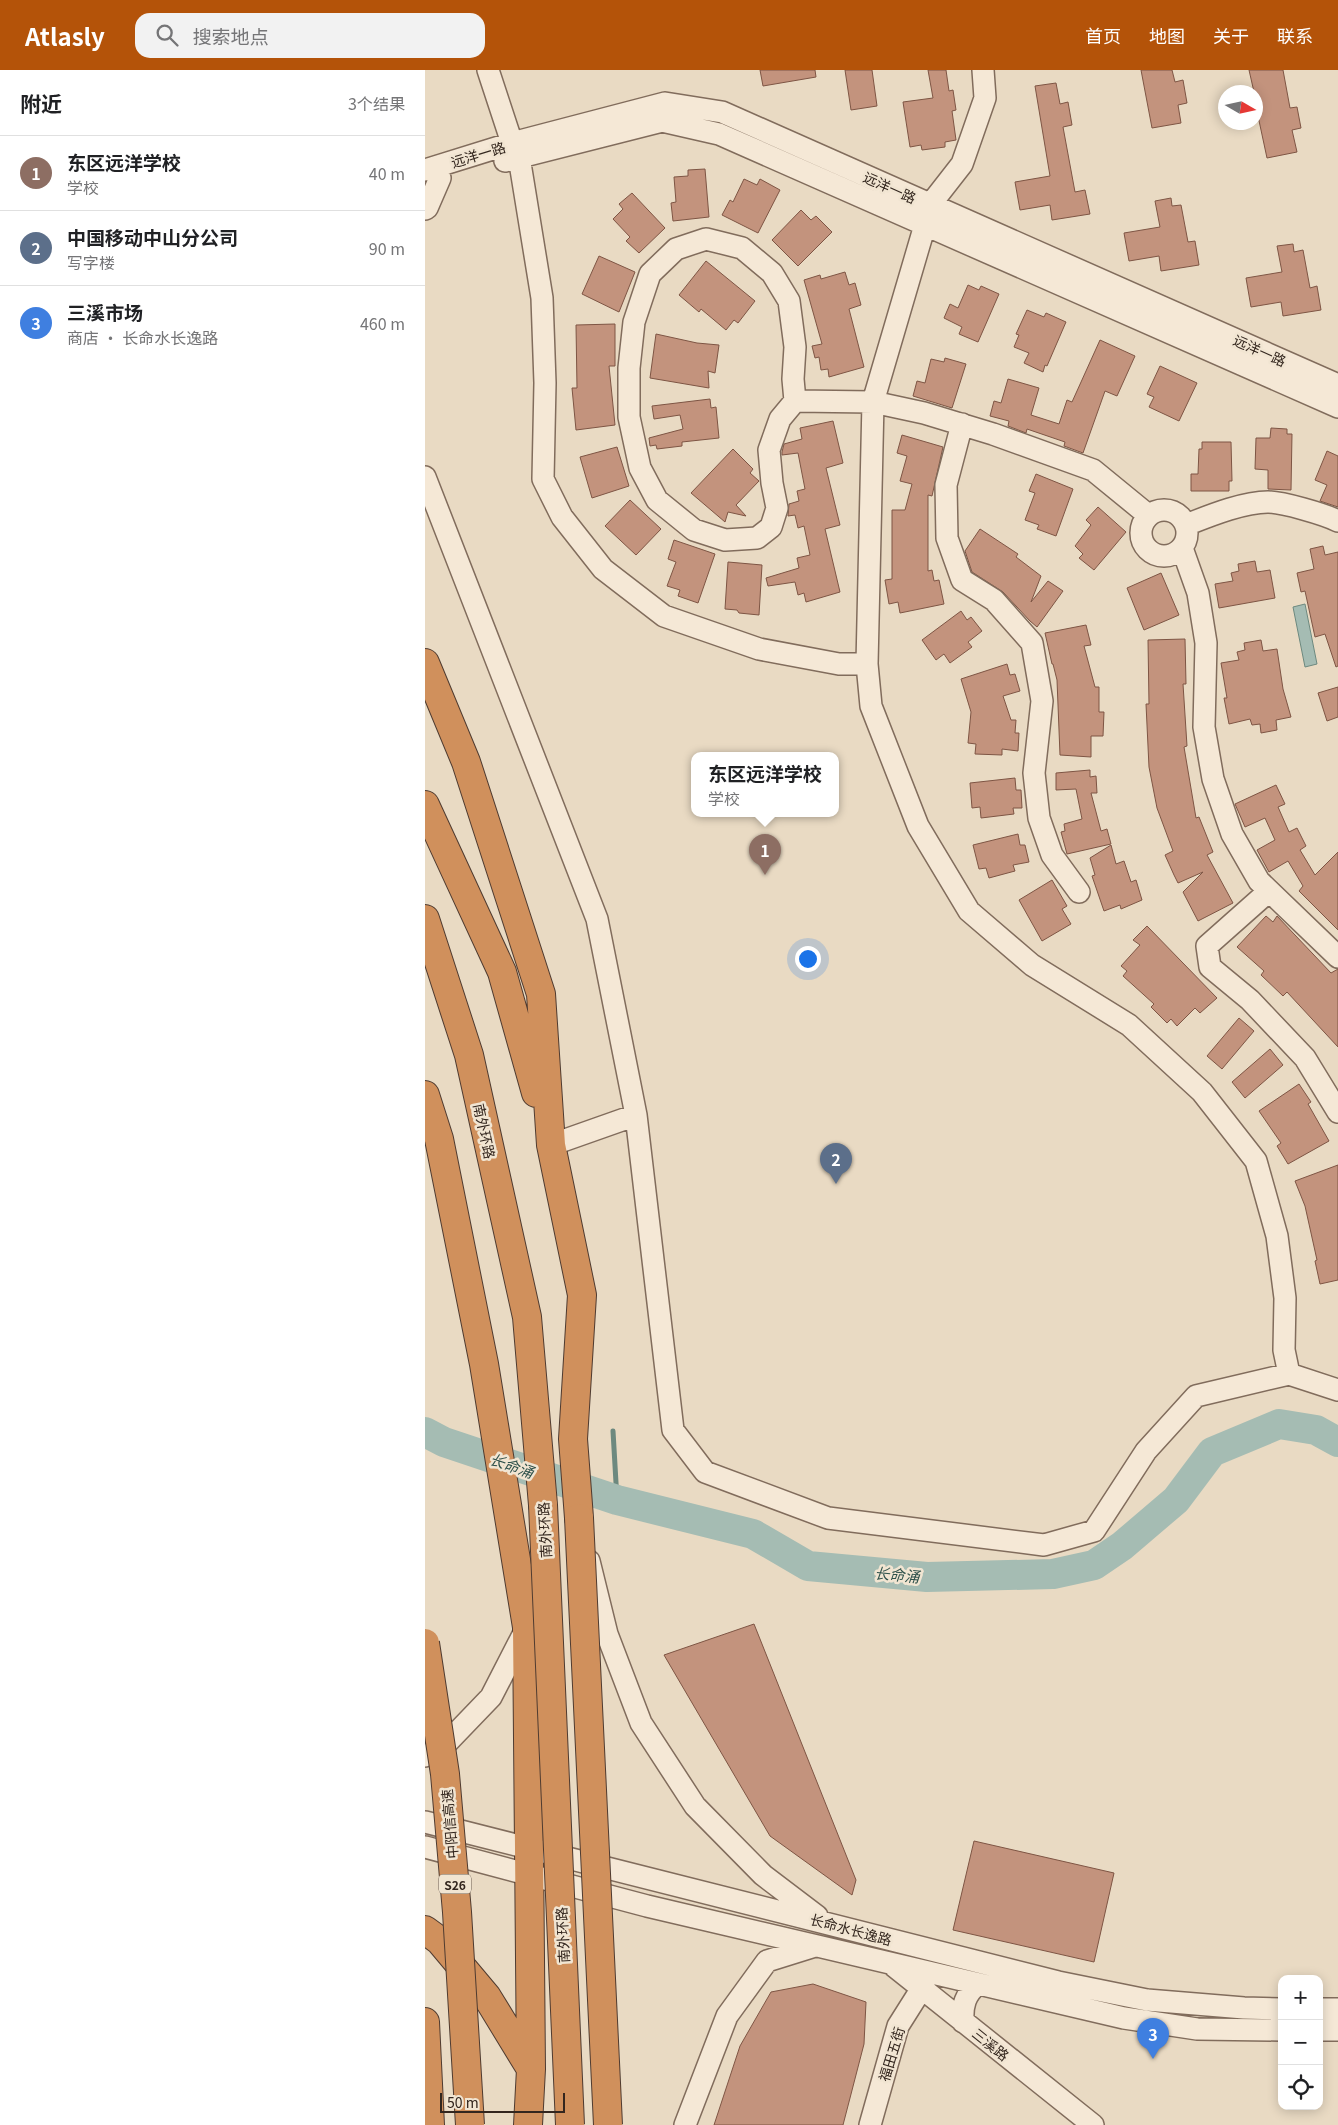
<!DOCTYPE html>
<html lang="zh">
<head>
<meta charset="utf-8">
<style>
  body { margin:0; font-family:Georgia,"Noto Sans SC",serif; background:#f2f2f2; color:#202124 }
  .controls { position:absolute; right:15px; bottom:15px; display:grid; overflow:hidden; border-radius:10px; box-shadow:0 2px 12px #0003 }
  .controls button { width:45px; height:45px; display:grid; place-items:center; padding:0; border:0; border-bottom:1px solid #e0e0e0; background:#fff; color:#202124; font:25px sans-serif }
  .compass { position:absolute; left:793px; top:15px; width:45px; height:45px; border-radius:50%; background:#fff; box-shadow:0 2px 12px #0003; rotate:99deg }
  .scale { position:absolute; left:15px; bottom:12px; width:125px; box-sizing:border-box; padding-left:5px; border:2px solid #33261e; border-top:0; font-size:14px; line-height:18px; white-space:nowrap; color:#33261e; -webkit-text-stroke:4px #f1e5d2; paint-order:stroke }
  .you { position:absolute; left:382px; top:888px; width:18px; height:18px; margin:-12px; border:4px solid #fff; border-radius:50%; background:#1a73e8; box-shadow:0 0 0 8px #1a73e833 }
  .badge { display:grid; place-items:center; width:32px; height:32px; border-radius:50%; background:#b45309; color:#fff; font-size:16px; font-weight:700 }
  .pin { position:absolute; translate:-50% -41px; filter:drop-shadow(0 1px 2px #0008) }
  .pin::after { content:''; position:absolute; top:26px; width:18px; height:15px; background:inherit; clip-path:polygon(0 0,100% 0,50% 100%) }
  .popup { position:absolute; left:266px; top:682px; width:148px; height:65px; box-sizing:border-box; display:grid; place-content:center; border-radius:10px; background:#fff; filter:drop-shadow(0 1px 4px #0005); font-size:16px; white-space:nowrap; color:#757577 }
  .popup b { font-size:19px; color:#202124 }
  .popup::after { content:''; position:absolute; left:50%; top:100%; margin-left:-10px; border:10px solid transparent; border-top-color:#fff }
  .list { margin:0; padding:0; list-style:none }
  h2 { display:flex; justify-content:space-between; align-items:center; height:65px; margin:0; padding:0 20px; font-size:21px }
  h2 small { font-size:16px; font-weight:400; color:#757577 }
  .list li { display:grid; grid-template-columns:32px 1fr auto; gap:15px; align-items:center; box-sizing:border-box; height:75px; padding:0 20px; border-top:1px solid #e0e0e0 }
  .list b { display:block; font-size:19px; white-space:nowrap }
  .list p { margin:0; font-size:16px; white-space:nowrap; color:#757577 }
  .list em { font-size:16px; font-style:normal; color:#757577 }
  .icon { flex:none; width:28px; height:28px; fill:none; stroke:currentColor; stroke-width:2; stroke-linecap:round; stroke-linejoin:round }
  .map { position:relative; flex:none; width:913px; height:2055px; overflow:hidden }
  header { display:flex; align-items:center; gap:30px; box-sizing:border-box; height:70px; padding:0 25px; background:#b45309; color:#fff }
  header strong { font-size:24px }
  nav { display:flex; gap:28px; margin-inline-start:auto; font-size:18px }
  .search { width:350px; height:45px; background:#f2f2f2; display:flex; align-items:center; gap:12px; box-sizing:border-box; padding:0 18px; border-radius:15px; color:#757577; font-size:19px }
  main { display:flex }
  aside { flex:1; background:#fff }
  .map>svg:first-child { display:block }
  .water { fill:#a5bcb3; stroke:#6d897f }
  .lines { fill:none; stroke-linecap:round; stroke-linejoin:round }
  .stream { stroke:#6d897f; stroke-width:5 }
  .river { stroke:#a5bcb3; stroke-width:30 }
  .building { fill:#c3937d; stroke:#7e5544 }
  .minor-casing { stroke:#816c5c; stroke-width:24 }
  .highway-casing { stroke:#4f3b30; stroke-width:30 }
  .minor { stroke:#f5e8d6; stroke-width:21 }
  .highway { stroke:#d0905c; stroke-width:28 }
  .highway-bridge-casing { stroke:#4f3b30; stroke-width:30; stroke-linecap:butt }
  .highway-bridge { stroke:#d0905c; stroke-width:28 }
  .labels { text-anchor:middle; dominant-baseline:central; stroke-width:5; stroke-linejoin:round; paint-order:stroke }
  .shield { fill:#f1e5d2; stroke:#6c5f54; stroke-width:1 }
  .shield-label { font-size:12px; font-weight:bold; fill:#33261e }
  .street-label { font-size:14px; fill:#33261e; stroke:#f1e5d2 }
  .water-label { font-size:15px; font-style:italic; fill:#2f514b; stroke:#f1e5d2 }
</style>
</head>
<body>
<header>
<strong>Atlasly</strong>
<div class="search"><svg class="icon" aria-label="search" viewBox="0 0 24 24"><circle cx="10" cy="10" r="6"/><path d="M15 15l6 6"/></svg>搜索地点</div>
<nav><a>首页</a><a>地图</a><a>关于</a><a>联系</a></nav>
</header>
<main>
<aside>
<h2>附近<small>3个结果</small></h2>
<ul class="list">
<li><span class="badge" style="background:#8d6e63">1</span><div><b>东区远洋学校</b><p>学校</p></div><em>40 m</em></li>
<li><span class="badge" style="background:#5c6f8a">2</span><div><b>中国移动中山分公司</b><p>写字楼</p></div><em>90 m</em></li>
<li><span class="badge" style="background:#3f7fe0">3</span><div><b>三溪市场</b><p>商店 · 长命水长逸路</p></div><em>460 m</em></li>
</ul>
</aside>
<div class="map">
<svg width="913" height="2055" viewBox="0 0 913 2055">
  <rect width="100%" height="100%" fill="#e9dac3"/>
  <path class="water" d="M880,534L892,594L880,597L868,537Z"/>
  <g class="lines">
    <path class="stream" d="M188,1361L192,1430"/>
    <path class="river" d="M0,1362L19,1372L192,1430L328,1464L383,1496L502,1507L628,1504L669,1495L697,1476L751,1430L787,1382L854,1354L891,1360L913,1372"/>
  </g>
  <path class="building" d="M335,0H390L391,7L338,16Z
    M420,0H447L452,36L426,40Z
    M503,0H521L524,21L528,20L531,40L527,41L531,70L520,72V77L497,80L496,75L485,77L478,32L508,28Z
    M716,0H747L750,12L758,10L762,33L753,35L756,53L727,58Z
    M824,0H858L865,38L872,37L876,58L867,60L872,82L842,88L830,32V22H829Z
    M631,13L635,34L643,32L647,55L638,57L650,122L660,120L665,144L627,150L625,135L595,140L590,112L625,106L610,16Z
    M280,99L284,147L248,151L246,133L251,132L249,107L263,106V100Z
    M319,109L332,115L335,109L355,120L333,163L297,145L305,130L308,132Z
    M207,123L240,158L214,183L201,171L205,167L188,149L198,139L194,134Z
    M746,128L747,136L756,135L763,172L770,171L774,195L736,201L734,186L704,191L699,163L735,157L730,131Z
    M376,140L386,150L391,146L407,162L373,196L347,170Z
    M868,174L869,182L878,180L885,218L892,216L896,240L858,246L856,232L826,237L821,208L857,202L852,176Z
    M174,186L210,202L194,242L157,224Z
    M281,191L330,231L313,253L309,250L301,260L276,239L274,242L254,225Z
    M420,202L424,215L430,213L436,235L424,239L439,297L404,307L403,299L396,300L394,287L390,288L387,276L397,274L379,210L395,205L396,209Z
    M543,215L554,220L556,216L574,224L553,272L534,264L537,257L519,248L525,234L533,238Z
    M602,240L619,247L621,243L641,252L622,296L620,295L618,302L599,293L604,283L589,277L594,265L591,264Z
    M190,254V296H184L190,355L151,360L147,318H152L151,255Z
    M231,264L272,273L294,275L290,303L283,301L284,318L225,308Z
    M675,270L710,286L692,326L680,321L658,383L639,376L640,372L602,359L601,363L583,356L584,351L565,346L569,331L576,333L583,309L614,318L606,345L634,354L642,330L647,332Z
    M520,288L541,294L527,338L488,326L492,311L500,313L506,289L519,292Z
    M735,296L772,313L754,351L724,337L729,327L722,324Z
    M285,329L286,338L291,337L294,368L257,372V376L232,379L231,375L225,376L224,368L258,359L255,345L229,349L227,336Z
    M408,351L418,393L401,398L415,455L400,459L415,522L381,532L379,523L373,525L370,512L343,516L341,508L374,498L372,488L385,485L379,456L373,458L370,445L363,446L364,434L374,431L372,421L380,419L373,383L357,385V382L359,374L377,369L375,358Z
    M846,358L862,359V364H867L866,420L843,419V400L830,399L831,368H845Z
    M477,365L518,377L507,426L503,425V501L507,500L509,511L514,510L519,534L475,543L473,532L464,534L460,510L467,509V440H480L487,414L475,411L482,386L472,383Z
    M777,372H806L807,411H804V421H766V404H773L774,379H777Z
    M192,377L204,416L167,428L155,387Z
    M308,379L328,399L325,403L334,411L311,435L321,446L303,442L300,452L266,423Z
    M902,381L913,386V437L895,431L902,415L890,410Z
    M611,404L648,419L631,466L612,459L614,455L600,450L610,423L604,421Z
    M205,430L236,459L211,485L180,456Z
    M673,437L701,462L669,500L654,488L658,484L650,476L666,455L661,450Z
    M555,459L593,484L591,487L616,506L606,532L623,511L638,521L612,557L605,551L578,522L547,502L540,481Z
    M249,470L290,484L273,533L253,526L255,520L242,516L251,492L243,489Z
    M898,476L900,485L913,482V596L911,597L900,564L890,567L880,521L876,522L872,503L889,499L885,479Z
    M830,491L832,502L845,500L850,528L794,538L790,514L808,511L806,503L814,501L813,494Z
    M303,492L337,495L334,545L314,543L312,540L300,539Z
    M736,503L754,545L719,560L702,518Z
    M536,541L542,550L546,547L557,561L543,572L547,577L525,593L519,584L511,590L497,570Z
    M661,555L666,575L659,576L670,617H674V642H679L678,666H666V687L635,685L632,610L628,594H627L620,563Z
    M760,569L761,614H758L762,676L759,677L771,748L774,747L788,782L782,785L808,833L773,851L758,822L778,802L753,813L749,805L740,785L748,781L732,738L724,697L721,634H724L723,570Z
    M836,570L838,581L852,579L858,619L866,647L851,650L852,660L836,663L835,654L827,655L825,649L804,654L799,628H802L796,593L814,590L812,582L820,580L819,573Z
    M582,594L585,605L590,604L595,621L578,626L586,650H591L590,663H594L593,681L577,679V685L550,684L551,674L543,673L546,642L536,609Z
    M913,617V647L902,651L893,623Z
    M665,700V707L671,706L672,723H666L676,761L682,759L686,774L642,784L636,762L640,761L639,754L657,749L651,719L631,720V703Z
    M590,708L591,720H596L597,738H588L589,744L556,748L555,737L547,738L545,713Z
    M851,715L860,734L853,737L864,762L872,758L881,776L875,780L890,805L913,782V860L874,821L878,816L863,791L844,802L832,780L850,770L840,748L820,757L810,734Z
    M593,764L595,775H600L604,792L588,795L590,801L564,808L561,798L554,799L548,775Z
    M686,775L691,794L699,791L706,812L711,810L717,830L696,839L695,835L679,841L667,806L670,805L665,788Z
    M627,810L642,836L637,839L646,854L617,871L594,830Z
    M841,846L848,852L852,846L906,903L913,899V977L862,922L858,926L836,905L839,901L812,877Z
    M722,856L792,928L775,943L770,938L752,956L746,949L742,953L726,937L729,934L698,906L702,901L696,896L715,875L708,870Z
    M814,948L829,961L797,999L782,986Z
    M845,979L858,995L820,1028L807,1012Z
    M874,1014L886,1032L883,1034L904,1071L863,1094L852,1076L856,1073L834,1041Z
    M913,1095V1210L895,1214L890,1191L892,1190L880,1136L870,1111Z
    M329,1554L431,1810L427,1825L345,1766L239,1585Z
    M549,1771L689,1803L669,1892L528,1860Z
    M388,1914L441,1932L439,1974L418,2055H289L315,1976L346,1922Z"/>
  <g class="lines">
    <defs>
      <path id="minor" d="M63,0L87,73
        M94,87L117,228L120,313L118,409L137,447L178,499L239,546L334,579L414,594H442L446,636L493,756L544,841L607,895L704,955L777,1022L831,1091L852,1166L860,1228L859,1280L864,1304
        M80,91L237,51L294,64L913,337
        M0,100L87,73L240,33L297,42L913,315
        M505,135L537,94L560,28L558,0
        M0,139L2,138L15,108
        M370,331L368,309L370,277L364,231L347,203L317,178L281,169L251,179L225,204L209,252L204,298V347L215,398L232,430L269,460L300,470L332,468L346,457L352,438L347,413L344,380L355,349L370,331L448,332L499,343L568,364L668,400L723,445
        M537,354L521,415L522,468L537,510L569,530L607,573L617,631L609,703L614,748L627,785L654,822
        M0,407L172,849L211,1045
        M716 463a23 23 0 1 1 46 0a23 23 0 1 1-46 0Z
        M761,455C784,446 818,432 843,432C857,432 899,444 913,451
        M757,478L773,523L781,573L779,657L788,709L807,764L834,811L913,887
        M442,594L448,332L500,155
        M844,821L782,876L785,897L825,930L880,988L913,1042
        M126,1075L211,1045L248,1360L280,1402L403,1448L619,1475L669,1461L721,1381L771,1326L864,1304L913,1320
        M164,1491L182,1564L216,1653L270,1736L338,1805L392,1846
        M0,1686L16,1679L66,1627L102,1557
        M0,1752L633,1912L722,1930L819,1938L857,1939
        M0,1777L222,1836L699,1948L772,1959L857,1960
        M469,1896L668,2055
        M894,1939H913
        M538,1952C537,1936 540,1924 553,1914
        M894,1960H913
        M260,2055L302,1946L342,1891L390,1876
        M445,2055L473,1956L497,1918"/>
      <path id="highway" d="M0,593L41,692L116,924L126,1075L157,1225L148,1369L154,1448
        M0,735L77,902L111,1023
        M0,849L44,985L102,1247L118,1435
        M0,1025L14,1069L59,1294L102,1557L106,1999
        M0,1860L15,1871L62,1927L106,1999L103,2055
        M0,1952L5,2055"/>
    </defs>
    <use href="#minor" class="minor-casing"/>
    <use href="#highway" class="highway-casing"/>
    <use href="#minor" class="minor"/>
    <use href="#highway" class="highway"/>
    <defs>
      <path id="highway-bridge" d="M118,1435L145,2055
        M154,1448L183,2055
        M0,1573L20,1704L32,1842L45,2055"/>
    </defs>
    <use href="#highway-bridge" class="highway-bridge-casing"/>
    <use href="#highway-bridge" class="highway-bridge"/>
  </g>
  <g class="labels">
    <rect class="shield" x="14" y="1804.5" width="32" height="19" rx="4"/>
    <g class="shield-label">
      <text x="30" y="1814">S26</text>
    </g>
    <g class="street-label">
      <text transform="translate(53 84) rotate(-17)">远洋一路</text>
      <text transform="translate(465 117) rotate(24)">远洋一路</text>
      <text transform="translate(835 280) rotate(24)">远洋一路</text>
      <text transform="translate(60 1061) rotate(78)">南外环路</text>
      <text transform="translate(119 1460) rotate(-93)">南外环路</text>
      <text transform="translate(24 1754) rotate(-95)">中阳信高速</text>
      <text transform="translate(426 1859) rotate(15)">长命水长逸路</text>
      <text transform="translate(137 1865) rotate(-93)">南外环路</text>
      <text transform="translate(566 1974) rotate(39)">三溪路</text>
      <text transform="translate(466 1984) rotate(-73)">福田五街</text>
    </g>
    <g class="water-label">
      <text transform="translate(87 1395) rotate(19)">长命涌</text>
      <text transform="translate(472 1504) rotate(5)">长命涌</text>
    </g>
  </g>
</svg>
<div class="controls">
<button>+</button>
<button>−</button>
<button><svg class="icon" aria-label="locate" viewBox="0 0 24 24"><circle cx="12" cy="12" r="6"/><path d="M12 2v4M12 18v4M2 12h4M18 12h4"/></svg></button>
</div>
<svg class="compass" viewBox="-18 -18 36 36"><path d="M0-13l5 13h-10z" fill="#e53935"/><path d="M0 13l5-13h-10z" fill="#757577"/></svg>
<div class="scale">50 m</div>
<div class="you"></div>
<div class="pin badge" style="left:340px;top:805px;background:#8d6e63">1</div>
<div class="popup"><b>东区远洋学校</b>学校</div>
<div class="pin badge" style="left:411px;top:1114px;background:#5c6f8a">2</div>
<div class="pin badge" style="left:728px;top:1989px;background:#3f7fe0">3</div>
</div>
</main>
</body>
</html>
